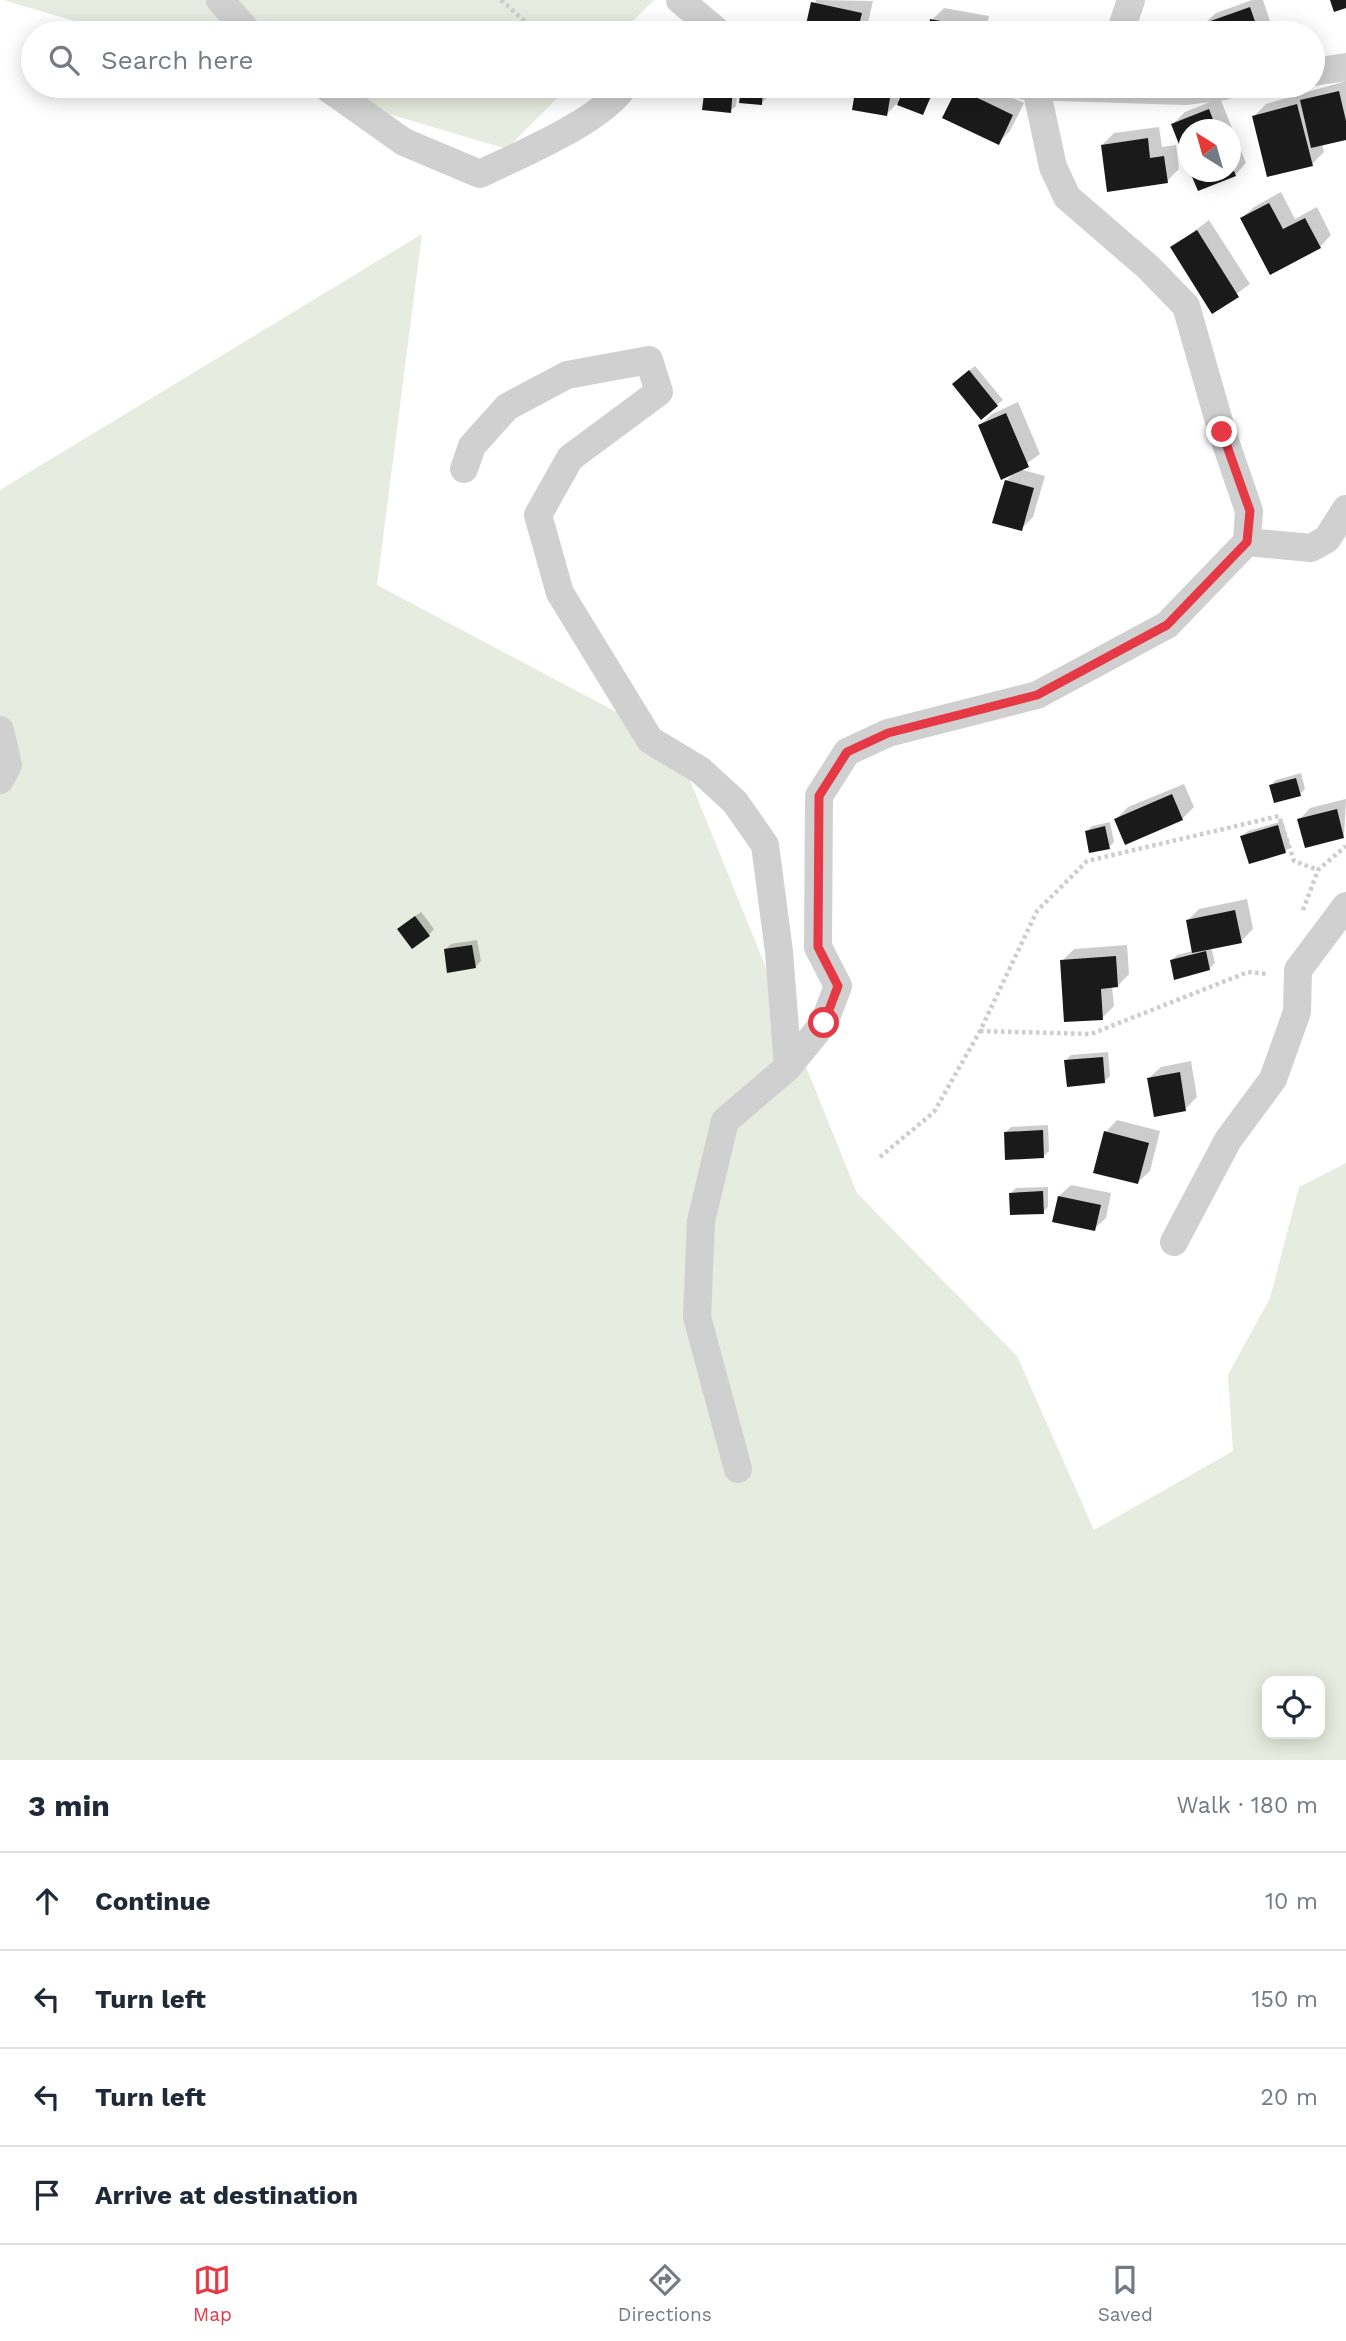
<!DOCTYPE html>
<html lang="en">
<head>
<meta charset="utf-8">
<style>
  body { margin:0; font-family:"Work Sans",sans-serif; background:#f6f6f7; color:#1f2937 }
  .controls { position:absolute; right:21px; bottom:21px; display:grid; overflow:hidden; border-radius:14px; box-shadow:0 4px 18px #0003 }
  .controls button { width:63px; height:63px; display:grid; place-items:center; padding:0; border:0; border-bottom:2px solid #e0e1e3; background:#fff; color:#1f2937; font:35px sans-serif }
  .compass { position:absolute; left:1178px; top:119px; width:63px; height:63px; border-radius:50%; background:#fff; box-shadow:0 4px 18px #0003; rotate:323deg }
  .stop { position:absolute; width:21px; height:21px; margin:-16px; border:5px solid #e63946; border-radius:50%; background:#fff }
  .stop.end { background:#e63946; border-color:#fff; box-shadow:0 2px 7px #0008 }
  .list { margin:0; padding:0; list-style:none }
  h2 { display:flex; justify-content:space-between; align-items:center; height:91px; margin:0; padding:0 28px; font-size:30px }
  h2 small { font-size:23px; font-weight:400; color:#747a83 }
  .list li { display:grid; grid-template-columns:46px 1fr auto; gap:21px; align-items:center; box-sizing:border-box; height:98px; padding:0 28px; border-top:2px solid #e0e1e3 }
  .list b { display:block; font-size:26px; white-space:nowrap }
  .list em { font-size:23px; font-style:normal; color:#747a83 }
  .icon { flex:none; width:38px; height:38px; fill:none; stroke:currentColor; stroke-width:2; stroke-linecap:round; stroke-linejoin:round }
  .map { position:relative; flex:none; width:1346px; height:1760px; overflow:hidden }
  .search { position:absolute; background:#fff; box-shadow:0 4px 18px #0003; left:21px; right:21px; top:21px; height:77px; display:flex; align-items:center; gap:18px; box-sizing:border-box; padding:0 24px; border-radius:38px; color:#747a83; font-size:26px }
  .sheet { height:483px; background:#fff }
  nav { display:flex; justify-content:space-around; align-items:center; box-sizing:border-box; height:98px; border-top:2px solid #e0e1e3; background:#fff; font-size:19px; color:#747a83 }
  nav a { display:grid; justify-items:center; gap:4px }
  nav .on { color:#e63946 }
  .map>svg:first-child { display:block }
  .green { fill:#e6ecdf; fill-rule:evenodd }
  .shadow { fill:#0003 }
  .building { fill:#1a1a1a }
  .lines { fill:none; stroke-linecap:round; stroke-linejoin:round }
  .path { stroke:#cdcdcd; stroke-width:4.5; stroke-dasharray:3.5 3.5; stroke-linecap:butt }
  .minor { stroke:#d0d0d0; stroke-width:28 }
  .route { stroke:#e63946; stroke-width:9 }
</style>
</head>
<body>
<div class="map">
<svg width="1346" height="1760" viewBox="0 0 1346 1760">
  <rect width="100%" height="100%" fill="#fff"/>
  <path class="green" d="M3,0H654L621,33H116Z
    M294,86H569L507,149Z
    M422,234L377,585L675,743L857,1193L1017,1356L1094,1530L1233,1451L1228,1375L1270,1298L1299,1187L1346,1163V1760H0V490ZM1267,1681H1320V1734H1267Z"/>
  <path class="shadow" d="M816,0L873,1L867,27L860,33H831L807,28Z
    M1252,0H1263L1274,33H1165L1205,23L1216,13Z
    M944,8L989,16L985,33H929L932,20Z
    M1346,81V138L1322,144L1324,152L1312,164L1254,116L1266,104Z
    M707,86H738L736,106L730,111L704,109Z
    M743,86H768L767,98L761,103L741,102Z
    M858,86H901L898,102L908,86H923L935,91L922,113L897,103L887,114L854,109Z
    M962,86H987L1024,103L1010,131L998,143L959,89Z
    M1220,98L1246,163L1235,175L1199,189L1192,172H1230V130H1188V163L1173,124L1185,112Z
    M1159,127L1162,147L1176,145L1179,169L1167,181L1102,145L1114,133Z
    M1281,192L1295,219L1317,207L1331,235L1320,247L1242,218L1254,207Z
    M1209,220L1250,284L1213,311L1172,248Z
    M975,366L1003,400L981,417L960,378Z
    M1018,402L1040,454L1019,469L1045,476L1033,517L1021,529L1006,481L1016,471L980,425L992,414Z
    M1301,773L1305,789L1300,794L1271,785L1276,780Z
    M1184,784L1194,807L1182,819H1116L1128,807Z
    M1346,799L1344,836L1299,820L1310,808Z
    M1283,821L1290,846L1285,852L1242,836L1248,831Z
    M1110,822L1114,842L1109,847L1087,831L1092,826Z
    M1247,899L1253,929L1241,941L1211,947L1215,963L1209,969L1171,961L1177,955L1193,951L1188,920L1199,909Z
    M421,912L434,929L429,935L404,924Z
    M477,940L481,961L475,967L445,950L451,944Z
    M1127,945L1129,974L1118,986H1112L1114,1006L1102,1018L1062,961L1074,949Z
    M1108,1052L1110,1076L1104,1082L1066,1060L1071,1055Z
    M1191,1061L1197,1097L1185,1109L1149,1078L1161,1067Z
    M1117,1120L1160,1131L1150,1171L1138,1182L1106,1132Z
    M1048,1125L1049,1151L1043,1157L1006,1132L1011,1127Z
    M1071,1185L1111,1193L1106,1218L1094,1229L1059,1196Z
    M1048,1187V1207L1043,1212L1011,1193L1016,1188Z"/>
  <path class="building" d="M1330,0H1346V8L1334,12Z
    M811,2L862,13L857,33H823L805,29Z
    M1250,7L1259,33H1205L1202,24Z
    M930,19L978,28L977,33H928Z
    M705,86H733L731,113L702,110Z
    M741,86H763L762,105L739,103Z
    M856,86H892L887,116L852,110Z
    M905,86L931,96L923,115L897,105Z
    M957,88L1013,115L999,145L942,118Z
    M1339,91L1346,121V140L1311,148L1300,100Z
    M1297,104L1313,166L1267,177L1252,116Z
    M1209,109L1217,130H1188V167L1171,124Z
    M1148,138L1150,158L1164,156L1168,183L1107,192L1101,145Z
    M1231,164L1236,176L1198,191L1190,172H1230Z
    M1269,203L1283,229L1305,218L1321,248L1270,275L1240,218Z
    M1197,230L1239,297L1212,314L1170,247Z
    M969,370L998,406L981,420L952,384Z
    M1006,413L1029,467L1001,480L978,425Z
    M1005,480L1034,488L1022,531L992,523Z
    M1296,778L1301,796L1274,803L1269,785Z
    M1172,794L1183,820L1125,845L1114,819Z
    M1337,809L1344,838L1305,848L1297,819Z
    M1278,825L1286,853L1249,864L1240,836Z
    M1105,826L1110,849L1089,853L1085,831Z
    M1235,910L1242,943L1192,953L1186,920Z
    M415,916L430,936L412,949L397,929Z
    M472,945L476,968L447,973L444,949Z
    M1206,951L1210,970L1174,980L1170,960Z
    M1116,956L1118,987L1101,989L1103,1020L1064,1022L1060,960Z
    M1103,1057L1105,1083L1067,1087L1064,1060Z
    M1180,1072L1186,1111L1154,1117L1147,1078Z
    M1043,1130L1044,1158L1005,1160L1004,1132Z
    M1104,1131L1149,1143L1138,1184L1093,1173Z
    M1043,1191L1044,1214L1010,1215L1009,1193Z
    M1058,1196L1101,1205L1095,1231L1052,1222Z"/>
  <g class="lines">
    <path class="path" d="M501,0L538,33
      M1303,910L1318,870L1346,846
      M980,1031L1091,1034L1248,972L1267,974
      M880,1157L934,1112L980,1031L1037,911L1087,861L1279,816L1294,861L1318,870"/>
    <path class="minor" d="M220,0L249,33
      M680,0L719,33
      M1120,33L1131,0
      M1313,72L1346,67
      M325,86L404,142L480,174C519,155 602,121 624,86
      M1025,86L1185,91L1224,86
      M464,469L472,446L507,407L567,375L649,360L659,392L570,458L538,515L560,593L650,740L700,770L735,802L765,845L779,952L788,1067L725,1121L701,1221L697,1317L738,1469
      M1247,542L1311,548L1327,539L1346,509
      M0,730L8,765L0,780
      M788,1067L824,1023L838,986L818,947L819,796L847,752L888,733L1037,695L1167,625L1247,542L1249,511L1222,432L1186,306L1148,267L1067,197L1053,167L1036,88L1041,86
      M1174,1242L1228,1140L1273,1079L1297,1012L1298,970L1346,906"/>
  </g>
  <g class="lines">
    <path class="route" d="M824,1023L838,986L818,947L819,796L847,752L888,733L1037,695L1167,625L1247,542L1250,511L1222,432"/>
  </g>
</svg>
<div class="controls">
<button><svg class="icon" aria-label="locate" viewBox="0 0 24 24"><circle cx="12" cy="12" r="6"/><path d="M12 2v4M12 18v4M2 12h4M18 12h4"/></svg></button>
</div>
<svg class="compass" viewBox="-18 -18 36 36"><path d="M0-13l5 13h-10z" fill="#e53935"/><path d="M0 13l5-13h-10z" fill="#747a83"/></svg>
<div class="stop" style="left:824px;top:1023px"></div>
<div class="stop end" style="left:1222px;top:432px"></div>
<div class="search"><svg class="icon" aria-label="search" viewBox="0 0 24 24"><circle cx="10" cy="10" r="6"/><path d="M15 15l6 6"/></svg>Search here</div>
</div>
<section class="sheet">
<h2>3 min<small>Walk · 180 m</small></h2>
<ul class="list">
<li><svg class="icon" aria-label="ahead" viewBox="0 0 24 24"><path d="M12 20V5M6 11l6-6 6 6"/></svg><div><b>Continue</b></div><em>10 m</em></li>
<li><svg class="icon" aria-label="left" viewBox="0 0 24 24"><path d="M17 20v-9H6M10 6l-5 5 5 5"/></svg><div><b>Turn left</b></div><em>150 m</em></li>
<li><svg class="icon" aria-label="left" viewBox="0 0 24 24"><path d="M17 20v-9H6M10 6l-5 5 5 5"/></svg><div><b>Turn left</b></div><em>20 m</em></li>
<li><svg class="icon" aria-label="arrive" viewBox="0 0 24 24"><path d="M6 21V4h12l-3 4 3 4H6"/></svg><div><b>Arrive at destination</b></div></li>
</ul>
</section>
<nav>
<a class="on"><svg class="icon" aria-label="map" viewBox="0 0 24 24"><path d="M3 6l6-2 6 2 6-2v14l-6 2-6-2-6 2zM9 4v14M15 6v14"/></svg>Map</a>
<a><svg class="icon" aria-label="directions" viewBox="0 0 24 24"><path d="M12 3l9 9-9 9-9-9zM9 14v-3h6M13 9l2 2-2 2"/></svg>Directions</a>
<a><svg class="icon" aria-label="saved" viewBox="0 0 24 24"><path d="M7 4h10v16l-5-4-5 4z"/></svg>Saved</a>
</nav>
</body>
</html>
